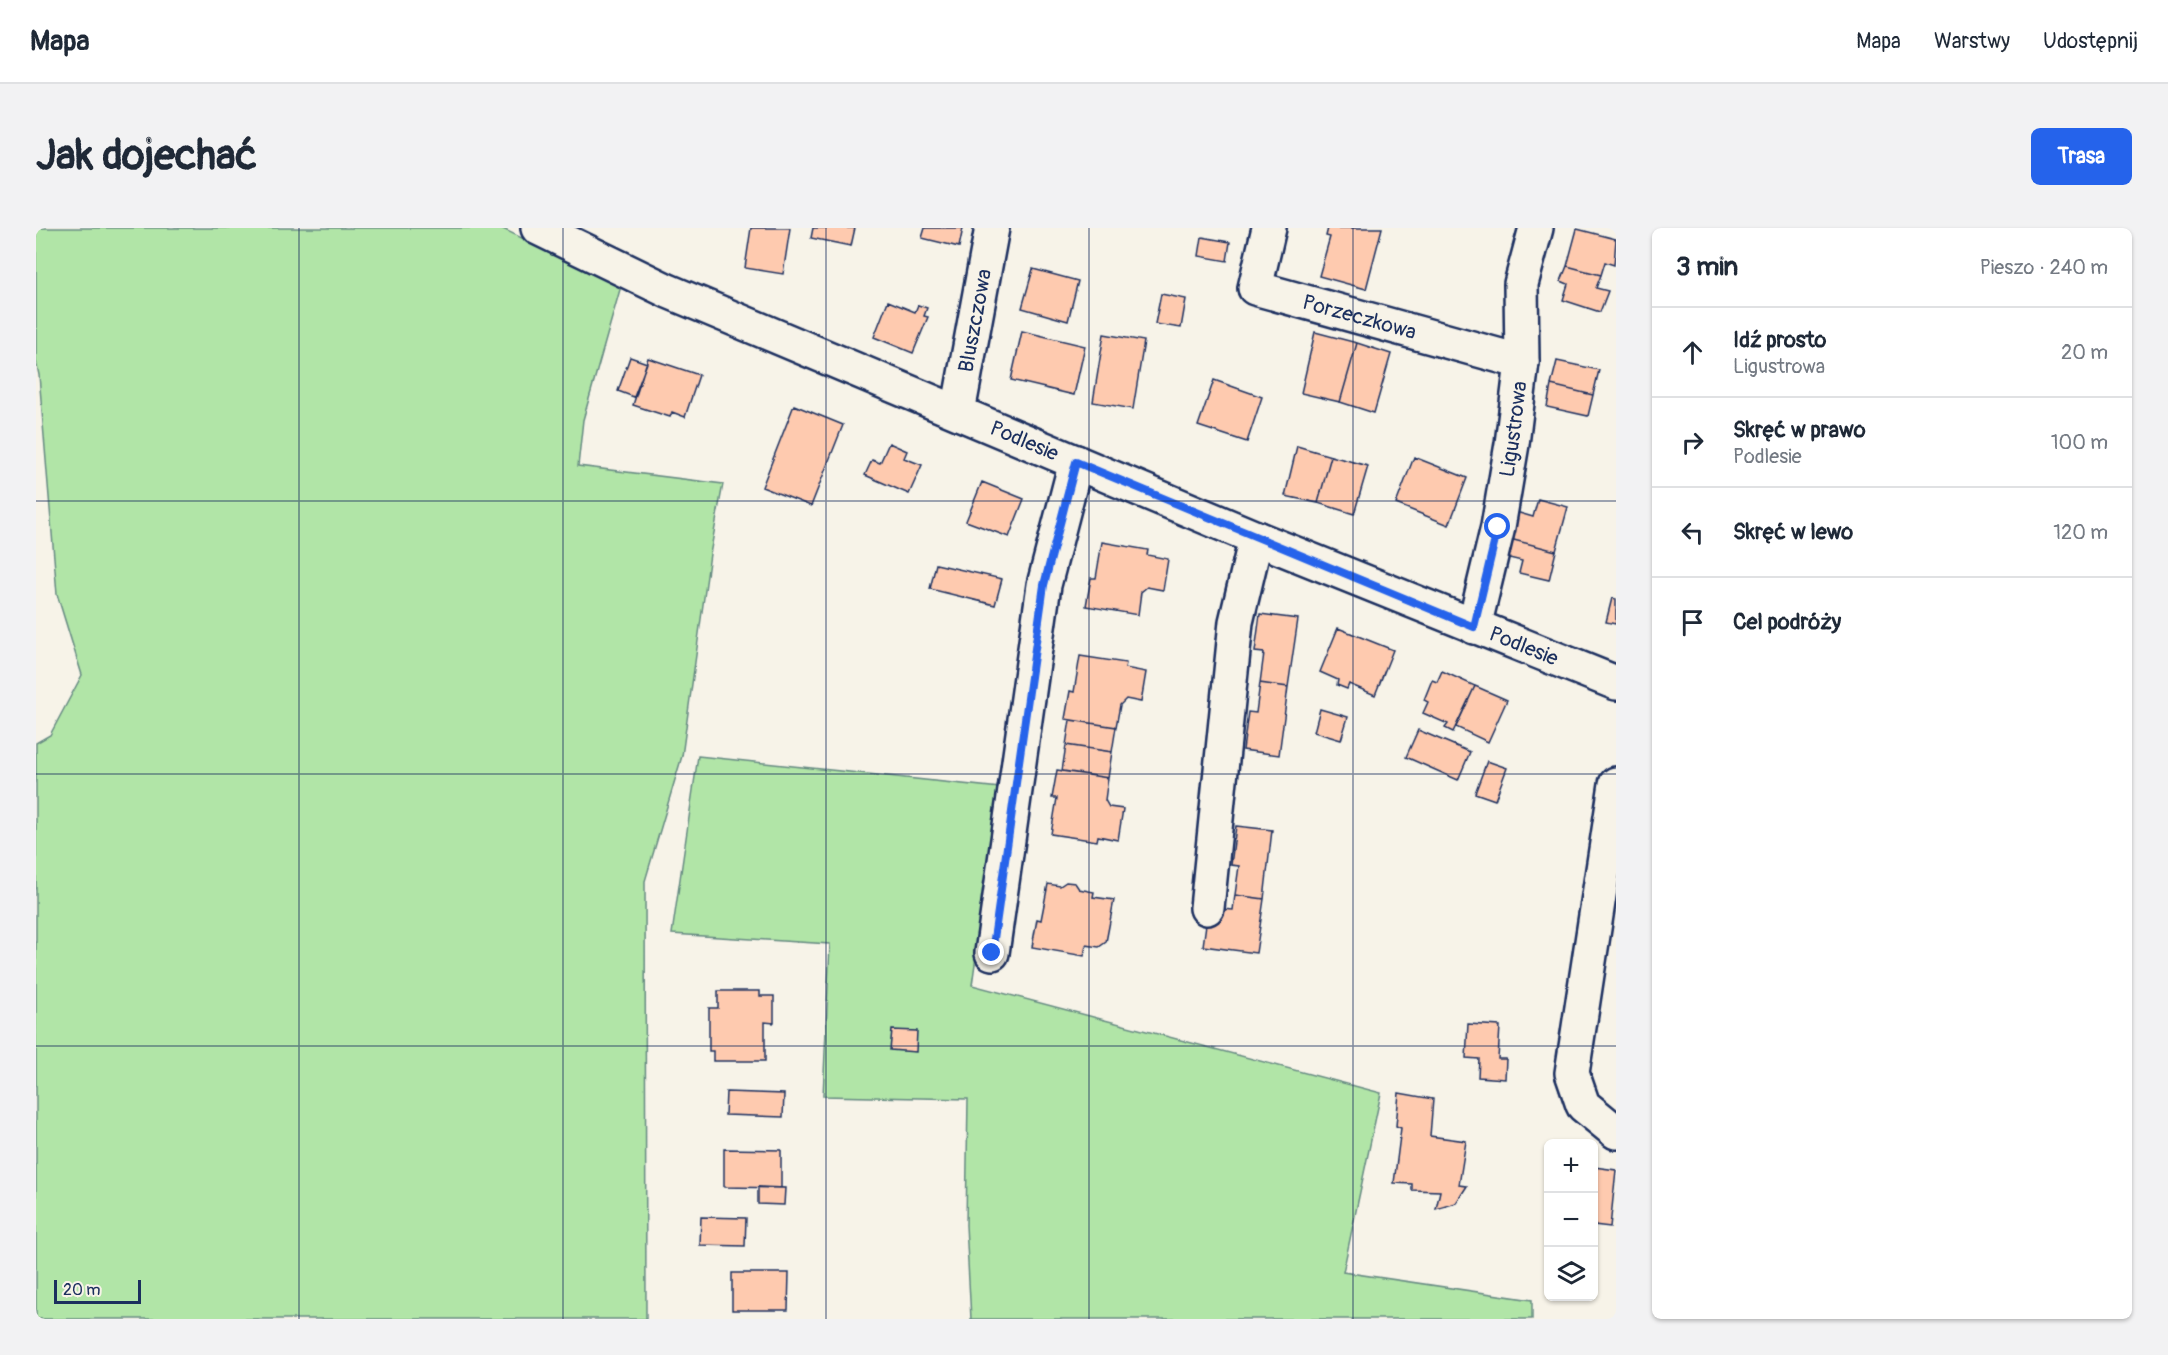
<!DOCTYPE html>
<html lang="pl">
<head>
<meta charset="utf-8">
<style>
  body { margin:0; font-family:Pangolin,sans-serif; background:#f2f2f3; color:#1f2937 }
  .controls { position:absolute; right:18px; bottom:18px; display:grid; overflow:hidden; border-radius:9px; box-shadow:0 2px 4px #0004 }
  .controls button { width:54px; height:54px; display:grid; place-items:center; padding:0; border:0; border-bottom:2px solid #e0e1e3; background:#fff; color:#1f2937; font:30px sans-serif }
  .scale { position:absolute; left:18px; bottom:15px; width:87px; box-sizing:border-box; padding-left:6px; border:3px solid #1b2f5e; border-top:0; font-size:16px; line-height:21px; white-space:nowrap; color:#1b2f5e; -webkit-text-stroke:4px #f7f3e8; paint-order:stroke }
  .stop { position:absolute; width:18px; height:18px; margin:-14px; border:4px solid #2563eb; border-radius:50%; background:#fff }
  .stop.end { background:#2563eb; border-color:#fff; box-shadow:0 2px 6px #0008 }
  .list { margin:0; padding:0; list-style:none }
  h2 { display:flex; justify-content:space-between; align-items:center; height:78px; margin:0; padding:0 24px; font-size:26px }
  h2 small { font-size:20px; font-weight:400; color:#747a83 }
  .list li { display:grid; grid-template-columns:39px 1fr auto; gap:18px; align-items:center; box-sizing:border-box; height:90px; padding:0 24px; border-top:2px solid #e0e1e3 }
  .list b { display:block; font-size:22px; white-space:nowrap }
  .list p { margin:0; font-size:20px; white-space:nowrap; color:#747a83 }
  .list em { font-size:20px; font-style:normal; color:#747a83 }
  .icon { flex:none; width:33px; height:33px; fill:none; stroke:currentColor; stroke-width:2; stroke-linecap:round; stroke-linejoin:round }
  .map { position:relative; flex:none; width:1580px; height:1091px; overflow:hidden; border-radius:9px }
  header { display:flex; align-items:center; gap:36px; box-sizing:border-box; height:84px; padding:0 30px; background:#fff; border-bottom:2px solid #e0e1e3 }
  header strong { font-size:28px }
  nav { display:flex; gap:33px; margin-inline-start:auto; font-size:21px }
  .intro { display:flex; align-items:center; justify-content:space-between; box-sizing:border-box; height:144px; padding:0 36px }
  h1 { margin:0; font-size:42px }
  .button { padding:15px 27px; border-radius:9px; background:#2563eb; color:#fff; font-size:21px; font-weight:700 }
  main { display:flex; gap:36px; padding:0 36px }
  aside { flex:1; background:#fff; border-radius:9px; box-shadow:0 2px 4px #0004 }
  .map>svg:first-child { display:block }
  .green { fill:#b1e5a7; stroke:#668a82; stroke-width:1.5 }
  .building { fill:#fecaaf; stroke:#1b2f5e; stroke-width:1.5 }
  .lines { fill:none; stroke-linecap:round; stroke-linejoin:round }
  .minor-casing { stroke:#1b2f5e; stroke-width:38 }
  .minor { stroke:#f7f3e8; stroke-width:33 }
  .route { stroke:#2563eb; stroke-width:8 }
  .grid { fill:none; stroke:#1b2f5e; stroke-width:1.5; stroke-opacity:0.55 }
  .labels { text-anchor:middle; dominant-baseline:central; stroke-width:5; stroke-linejoin:round; paint-order:stroke }
  .street-label { font-size:21px; fill:#1b2f5e; stroke:#f7f3e8 }
</style>
</head>
<body>
<header>
<strong>Mapa</strong>
<nav><a>Mapa</a><a>Warstwy</a><a>Udostępnij</a></nav>
</header>
<div class="intro"><h1>Jak dojechać</h1><a class="button">Trasa</a></div>
<main>
<div class="map">
<svg width="1580" height="1091" viewBox="0 0 1580 1091">
  <rect width="100%" height="100%" fill="#f7f3e8"/>
  <filter id="ink" filterUnits="userSpaceOnUse"><feTurbulence type="fractalNoise" baseFrequency=".0167" numOctaves="2"/><feDisplacementMap in="SourceGraphic" scale="12" xChannelSelector="R" yChannelSelector="G"/><feConvolveMatrix kernelMatrix="1 2 1 2 8 2 1 2 1" color-interpolation-filters="sRGB"/></filter>
  <g filter="url(#ink)">
    <path class="green" d="M0,0H465L585,58L547,192L542,238L687,256L674,326L646,528L609,653L610,1091H0V515L14,507L46,447L21,366L3,147L0,133Z
      M662,528L964,560L936,757L1345,865L1307,1044L1496,1072V1091H935L930,997L932,871L787,868L794,716L636,706Z"/>
    <path class="building" d="M715,0H754L747,46L709,40Z
      M777,0H819L815,18L775,10Z
      M889,0H927L923,19L886,10Z
      M1292,0H1346L1330,61L1283,48L1294,9L1290,8Z
      M1541,1L1580,11L1578,37L1569,34L1565,47L1531,38Z
      M1166,9L1194,14L1191,33L1163,28Z
      M1531,38L1565,47L1560,60L1572,63L1564,84L1527,72L1532,56L1525,53Z
      M997,41L1042,53L1032,93L986,80Z
      M1125,66L1150,71L1145,100L1119,96Z
      M852,73L879,84L882,77L891,80L888,88L892,89L877,125L838,109Z
      M986,103L1049,118L1038,167L975,152Z
      M1279,104L1321,115L1304,174L1265,165Z
      M1068,106L1108,113L1097,181L1057,174Z
      M1321,115L1355,126L1338,185L1304,174Z
      M594,129L611,135L598,169L582,163Z
      M612,130L663,147L649,189L636,184L634,189L597,177Z
      M1521,133L1563,142L1557,167L1515,157Z
      M1178,152L1226,169L1211,214L1162,198Z
      M1515,157L1557,167L1552,188L1511,179Z
      M758,177L807,197L775,278L726,259Z
      M853,215L871,223L868,230L886,237L873,266L829,247L836,232L844,235Z
      M1261,218L1295,228L1282,275L1249,268Z
      M1295,228L1332,238L1318,286L1282,275Z
      M1378,229L1431,250L1413,297L1360,276Z
      M946,254L988,271L973,309L930,293Z
      M1502,271L1532,279L1520,323L1474,311L1480,284L1497,289Z
      M1474,311L1520,323L1513,352L1483,345L1486,333L1469,329Z
      M1066,314L1112,322L1111,327L1132,331L1127,362L1111,359L1105,364L1102,387L1050,378L1055,350H1060Z
      M900,336L966,351L959,377L894,361Z
      M1576,370L1580,371V396L1570,394Z
      M1224,386L1262,391L1252,459L1224,455L1228,425L1219,424Z
      M1302,400L1357,422L1339,467L1313,456L1311,461L1301,457L1302,452L1284,444Z
      M1044,428L1090,435L1089,440L1110,444L1105,474L1090,471L1084,477L1080,499L1029,491L1034,463L1038,464Z
      M1406,443L1439,458L1417,504L1409,500L1412,496L1387,485L1392,474L1388,472L1396,452L1401,454Z
      M1224,455L1252,459L1243,527L1207,522L1212,484L1220,485Z
      M1439,458L1471,472L1452,514L1420,499Z
      M1284,481L1312,489L1305,512L1278,504Z
      M1034,492L1080,499L1076,524L1030,517Z
      M1382,502L1434,524L1422,552L1370,529Z
      M1030,517L1076,524L1072,550L1026,543Z
      M1451,533L1471,540L1459,572L1439,565Z
      M1021,542L1072,550L1069,572L1073,579L1087,581L1082,612L1062,608L1061,613L1015,606L1021,570H1016Z
      M1200,598L1236,602L1228,671L1199,667L1203,638L1195,637Z
      M1030,654L1039,655L1043,661L1058,664L1057,669L1078,672L1070,714L1063,719L1050,717L1048,728L996,719L1001,691L1005,692L1012,656L1024,658Z
      M1199,667L1228,671L1220,725L1167,718L1171,689L1185,691L1186,681L1197,682Z
      M682,763H724V768H738V795L729,794V833H677V823H673V780H682Z
      M1432,796L1464,798L1462,831H1470L1469,851L1442,849L1443,831L1430,830Z
      M856,802L881,803L880,824L854,822Z
      M690,864L748,866L747,889L689,887Z
      M1363,865L1397,871L1394,908L1430,913L1423,957L1431,958L1420,975L1400,981L1404,963L1376,962V956L1358,955L1365,900L1360,898Z
      M688,921L745,922V960L688,959Z
      M1558,939L1580,942L1574,999L1558,997Z
      M722,959L749,960L748,977L722,976Z
      M665,989L710,990L709,1018L664,1017Z
      M696,1045H753L752,1082H696Z"/>
    <g class="lines">
      <defs>
        <g id="minor">
          <path id="s1" d="M502,0L632,63L718,99L1220,310L1580,455"/>
          <path id="s2" d="M1233,0L1219,60L1486,134"/>
          <path id="s3" d="M922,184L956,0"/>
          <path id="s4" d="M1438,399L1462,299L1476,216L1486,134L1485,56L1500,0"/>
          <path d="M1580,556L1536,845L1547,877L1580,904"/>
          <path d="M1171,680L1200,394L1220,310"/>
          <path d="M956,725L1008,357L1040,234"/>
        </g>
      </defs>
      <use href="#minor" class="minor-casing"/>
      <use href="#minor" class="minor"/>
    </g>
  </g>
  <g class="lines" filter="url(#ink)">
    <path class="route" d="M956,725L1008,357L1040,234L1438,399L1462,299"/>
  </g>
  <path class="grid" d="M263,0V1091M527,0V1091M790,0V1091M1053,0V1091M1317,0V1091M0,273H1580M0,546H1580M0,818H1580"/>
  <g class="labels">
    <g class="street-label">
      <text stroke="none"><textPath href="#s2" startOffset="170">Porzeczkowa</textPath></text>
      <text stroke="none"><textPath href="#s3" startOffset="93">Bluszczowa</textPath></text>
      <text stroke="none"><textPath href="#s4" startOffset="202">Ligustrowa</textPath></text>
      <text stroke="none"><textPath href="#s1" startOffset="531">Podlesie</textPath></text>
      <text stroke="none"><textPath href="#s1" startOffset="1071">Podlesie</textPath></text>
    </g>
  </g>
</svg>
<div class="controls">
<button>+</button>
<button>−</button>
<button><svg class="icon" aria-label="layers" viewBox="0 0 24 24"><path d="M12 4l9 5-9 5-9-5zM3 14l9 5 9-5"/></svg></button>
</div>
<div class="scale">20 m</div>
<div class="stop" style="left:1462px;top:299px"></div>
<div class="stop end" style="left:956px;top:725px"></div>
</div>
<aside>
<h2>3 min<small>Pieszo · 240 m</small></h2>
<ul class="list">
<li><svg class="icon" aria-label="ahead" viewBox="0 0 24 24"><path d="M12 20V5M6 11l6-6 6 6"/></svg><div><b>Idź prosto</b><p>Ligustrowa</p></div><em>20 m</em></li>
<li><svg class="icon" aria-label="right" viewBox="0 0 24 24"><path d="M7 20v-9h11M14 6l5 5-5 5"/></svg><div><b>Skręć w prawo</b><p>Podlesie</p></div><em>100 m</em></li>
<li><svg class="icon" aria-label="left" viewBox="0 0 24 24"><path d="M17 20v-9H6M10 6l-5 5 5 5"/></svg><div><b>Skręć w lewo</b></div><em>120 m</em></li>
<li><svg class="icon" aria-label="arrive" viewBox="0 0 24 24"><path d="M6 21V4h12l-3 4 3 4H6"/></svg><div><b>Cel podróży</b></div></li>
</ul>
</aside>
</main>
</body>
</html>
